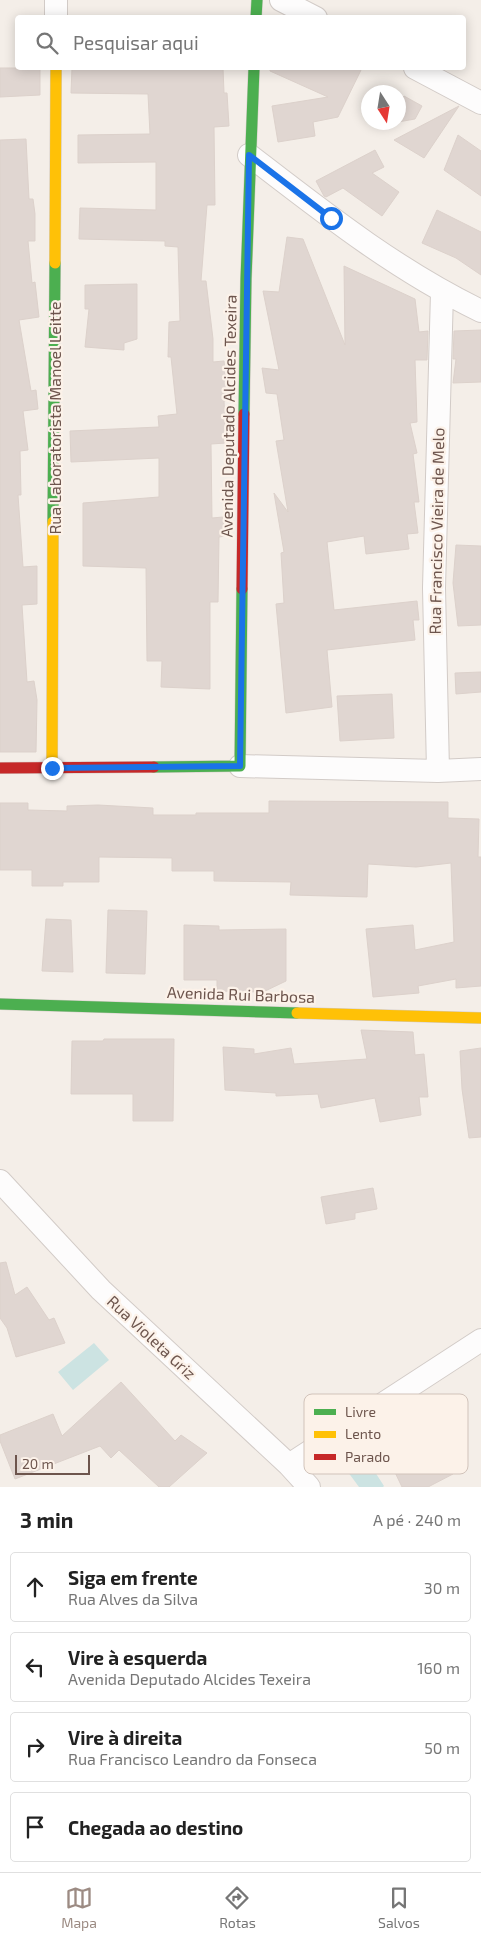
<!DOCTYPE html>
<html lang="pt">
<head>
<meta charset="utf-8">
<style>
  body { margin:0; font-family:"Exo 2",sans-serif; background:#f2f2f2; color:#222 }
  .compass { position:absolute; left:361px; top:85px; width:45px; height:45px; border-radius:50%; background:#fff; box-shadow:0 2px 12px #0003; rotate:168deg }
  .scale { position:absolute; left:15px; bottom:12px; width:75px; box-sizing:border-box; padding-left:5px; border:2px solid #6d554d; border-top:0; font-size:14px; line-height:18px; white-space:nowrap; color:#6d554d; -webkit-text-stroke:4px #fcf2e9; paint-order:stroke }
  .stop { position:absolute; width:15px; height:15px; margin:-11px; border:4px solid #1a73e8; border-radius:50%; background:#fff }
  .stop.end { background:#1a73e8; border-color:#fff; box-shadow:0 1px 5px #0008 }
  .list { margin:0; padding:0; list-style:none }
  h2 { display:flex; justify-content:space-between; align-items:center; height:65px; margin:0; padding:0 20px; font-size:21px }
  h2 small { font-size:16px; font-weight:400; color:#767676 }
  .list li { display:grid; grid-template-columns:32px 1fr auto; gap:15px; align-items:center; box-sizing:border-box; height:70px; margin:0 10px 10px; padding:0 10px; border:1px solid #e0e0e0; border-radius:5px }
  .list b { display:block; font-size:19px; white-space:nowrap }
  .list p { margin:0; font-size:16px; white-space:nowrap; color:#767676 }
  .list em { font-size:16px; font-style:normal; color:#767676 }
  .icon { flex:none; width:28px; height:28px; fill:none; stroke:currentColor; stroke-width:2; stroke-linecap:round; stroke-linejoin:round }
  .map { position:relative; flex:none; width:481px; height:1487px; overflow:hidden }
  .search { position:absolute; background:#fff; box-shadow:0 2px 12px #0003; left:15px; right:15px; top:15px; height:55px; display:flex; align-items:center; gap:12px; box-sizing:border-box; padding:0 18px; border-radius:5px; color:#767676; font-size:19px }
  .sheet { height:385px; background:#fff }
  nav { display:flex; justify-content:space-around; align-items:center; box-sizing:border-box; height:70px; border-top:1px solid #e0e0e0; background:#fff; font-size:14px; color:#767676 }
  nav a { display:grid; justify-items:center; gap:2px }
  nav .on { color:#9c8b83 }
  .map>svg:first-child { display:block }
  .water { fill:#cce3e2 }
  .building { fill:#e0d6d1; stroke:#dcd1cb }
  .lines { fill:none; stroke-linecap:round; stroke-linejoin:round }
  .street-casing { stroke:#d2cbc7; stroke-width:24 }
  .fast-casing { stroke:#d2cac5; stroke-width:12 }
  .slow-casing { stroke:#d2cac5; stroke-width:12 }
  .jam-casing { stroke:#d2cac5; stroke-width:12 }
  .street { stroke:#fdfcfc; stroke-width:22 }
  .fast { stroke:#4caf50; stroke-width:11 }
  .slow { stroke:#ffc107; stroke-width:11 }
  .jam { stroke:#c62828; stroke-width:11 }
  .route { stroke:#1a73e8; stroke-width:6 }
  .labels { text-anchor:middle; dominant-baseline:central; stroke-width:4.5; stroke-linejoin:round; paint-order:stroke }
  .street-label { font-size:16px; fill:#6d554d; stroke:#fcf2e9 }
  .key { fill:#fcf2e9; stroke:#d1c3ba; stroke-width:1 }
  .key-label { font-size:14px; fill:#6d554d }
</style>
</head>
<body>
<div class="map">
<svg width="481" height="1487" viewBox="0 0 481 1487">
  <rect width="100%" height="100%" fill="#f4eee8"/>
  <path class="water" d="M94,1343L109,1360L73,1390L58,1372Z
    M364,1455L384,1486L383,1487H359L345,1468Z"/>
  <path class="building" d="M0,68H40V95L0,97Z
    M72,68H223L224,93H227L229,126L214,127L215,205H207L201,281H206L213,339V362L224,361L228,400L224,401L226,443L211,444L212,518L223,517L225,536L219,537L218,602H210V689L161,687L162,661H147L146,568L83,566V503L159,497V458L71,462L70,431L159,427L158,416L177,414L171,357H168L169,322L180,321L178,247L165,246V241L79,239L80,208L156,210V162L78,163V135L150,134L148,94L71,93Z
    M270,68H269H362L338,117L313,122L315,136L278,142L272,106L328,97L270,71Z
    M404,96L422,106L415,119L398,122V107Z
    M459,106L424,158L394,140Z
    M458,135L481,151V196L444,170Z
    M26,139L29,199H33L35,214V241H28L32,283L35,282L39,317L19,320L31,391L36,390L38,409L23,411L28,450L20,451L21,495H18L23,567L37,566V604L22,605L27,682L34,681L37,700L36,752H0V140Z
    M375,150L384,167L372,173L399,192L382,216L343,188L326,197L324,196L316,181Z
    M437,210L481,232V275L456,258L422,243Z
    M287,237L303,239L345,345L344,266L415,299L419,332L428,331L427,360H415L417,422L410,423L417,453L413,454L419,502H414L418,533L407,534L409,549L366,554L364,536L327,542L334,610L417,601L419,620H413L415,640L327,650L332,707L286,713L276,604L284,603L281,553L284,552L274,493L288,512L276,441L284,440L277,394L266,393L262,368L279,370L263,291L279,292Z
    M137,284V339L124,343V350L85,347L89,309H85V285Z
    M481,330V382L453,383L456,359H453L454,331Z
    M456,545L481,546V625L458,626L453,583Z
    M481,672V692L456,694L455,673Z
    M392,694L394,738L340,741L337,696Z
    M269,801L448,802V818L479,819L478,857H481V986L456,988V979L418,986L419,993L373,997L366,929L413,925L415,950L454,942L451,863L416,867L368,864L367,897L290,895L291,882L214,881V871H172V858L99,857V882H63V886H32V870H0V803H28V810L67,811V806L98,805L153,808V815H196V813H269Z
    M108,910L147,911L145,974L106,973Z
    M46,919L71,920L73,972L42,971Z
    M184,925L219,926V930L286,929V981L263,992L217,991V980H184Z
    M361,1030L413,1032L415,1055L424,1054L428,1097H419L421,1115L380,1122L375,1098L321,1108L318,1094L276,1096V1093L225,1090L223,1047L254,1049V1054L291,1048L294,1064L367,1059Z
    M104,1039H174L173,1121H133V1094H71L72,1041H103Z
    M481,1048V1137L469,1138L462,1089L460,1051Z
    M373,1188L377,1209L355,1213V1219L326,1224L321,1197Z
    M6,1262L15,1295L27,1287L49,1320L54,1318L65,1343L16,1357L7,1328L0,1318V1263Z
    M121,1382L175,1441L181,1435L207,1453L169,1487H159L119,1450L111,1458L100,1446L15,1479L0,1441V1435L53,1414L62,1436Z
    M424,1416L453,1474L428,1487H402L381,1443Z"/>
  <g class="lines">
    <defs>
      <path id="street" d="M281,0L316,18
        M56,18V0
        M415,68L481,103
        M249,155C323,212 396,270 481,311
        M240,766L438,771L481,769
        M438,771L434,588L442,292
        M0,1181L101,1290L289,1465L309,1487
        M289,1465L481,1340"/>
      <path id="fast" d="M256,18L257,0
        M244,414L246,279L254,68
        M53,522L55,263
        M154,767L240,766L242,589
        M0,1004L297,1013"/>
      <path id="slow" d="M55,263L56,68
        M52,768L53,522
        M297,1013L481,1018"/>
      <path id="jam" d="M242,589L244,414
        M0,768L154,767"/>
    </defs>
    <use href="#street" class="street-casing"/>
    <use href="#fast" class="fast-casing"/>
    <use href="#slow" class="slow-casing"/>
    <use href="#jam" class="jam-casing"/>
    <use href="#street" class="street"/>
    <use href="#fast" class="fast"/>
    <use href="#slow" class="slow"/>
    <use href="#jam" class="jam"/>
  </g>
  <g class="lines">
    <path class="route" d="M52,768L240,766L249,155L331,218"/>
  </g>
  <g class="labels">
    <g class="street-label">
      <text transform="translate(228 416) rotate(-89)">Avenida Deputado Alcides Texeira</text>
      <text transform="translate(54 418) rotate(-90)">Rua Laboratorista Manoel Leitte</text>
      <text transform="translate(436 531) rotate(-89)">Rua Francisco Vieira de Melo</text>
      <text transform="translate(241 994) rotate(2)">Avenida Rui Barbosa</text>
      <text transform="translate(152 1337) rotate(43)">Rua Violeta Griz</text>
    </g>
  </g>
  <rect x="304" y="1394" width="164" height="80" rx="8" class="key"/>
  <rect x="314" y="1409" width="22" height="6" fill="#4caf50"/>
  <rect x="314" y="1431" width="22" height="7" fill="#ffc107"/>
  <rect x="314" y="1454" width="22" height="6" fill="#c62828"/>
  <g class="key-label">
    <text x="345" y="1417">Livre</text>
    <text x="345" y="1439">Lento</text>
    <text x="345" y="1462">Parado</text>
  </g>
</svg>
<svg class="compass" viewBox="-18 -18 36 36"><path d="M0-13l5 13h-10z" fill="#e53935"/><path d="M0 13l5-13h-10z" fill="#767676"/></svg>
<div class="scale">20 m</div>
<div class="stop" style="left:331px;top:218px"></div>
<div class="stop end" style="left:52px;top:768px"></div>
<div class="search"><svg class="icon" aria-label="search" viewBox="0 0 24 24"><circle cx="10" cy="10" r="6"/><path d="M15 15l6 6"/></svg>Pesquisar aqui</div>
</div>
<section class="sheet">
<h2>3 min<small>A pé · 240 m</small></h2>
<ul class="list">
<li><svg class="icon" aria-label="ahead" viewBox="0 0 24 24"><path d="M12 20V5M6 11l6-6 6 6"/></svg><div><b>Siga em frente</b><p>Rua Alves da Silva</p></div><em>30 m</em></li>
<li><svg class="icon" aria-label="left" viewBox="0 0 24 24"><path d="M17 20v-9H6M10 6l-5 5 5 5"/></svg><div><b>Vire à esquerda</b><p>Avenida Deputado Alcides Texeira</p></div><em>160 m</em></li>
<li><svg class="icon" aria-label="right" viewBox="0 0 24 24"><path d="M7 20v-9h11M14 6l5 5-5 5"/></svg><div><b>Vire à direita</b><p>Rua Francisco Leandro da Fonseca</p></div><em>50 m</em></li>
<li><svg class="icon" aria-label="arrive" viewBox="0 0 24 24"><path d="M6 21V4h12l-3 4 3 4H6"/></svg><div><b>Chegada ao destino</b></div></li>
</ul>
</section>
<nav>
<a class="on"><svg class="icon" aria-label="map" viewBox="0 0 24 24"><path d="M3 6l6-2 6 2 6-2v14l-6 2-6-2-6 2zM9 4v14M15 6v14"/></svg>Mapa</a>
<a><svg class="icon" aria-label="directions" viewBox="0 0 24 24"><path d="M12 3l9 9-9 9-9-9zM9 14v-3h6M13 9l2 2-2 2"/></svg>Rotas</a>
<a><svg class="icon" aria-label="saved" viewBox="0 0 24 24"><path d="M7 4h10v16l-5-4-5 4z"/></svg>Salvos</a>
</nav>
</body>
</html>
